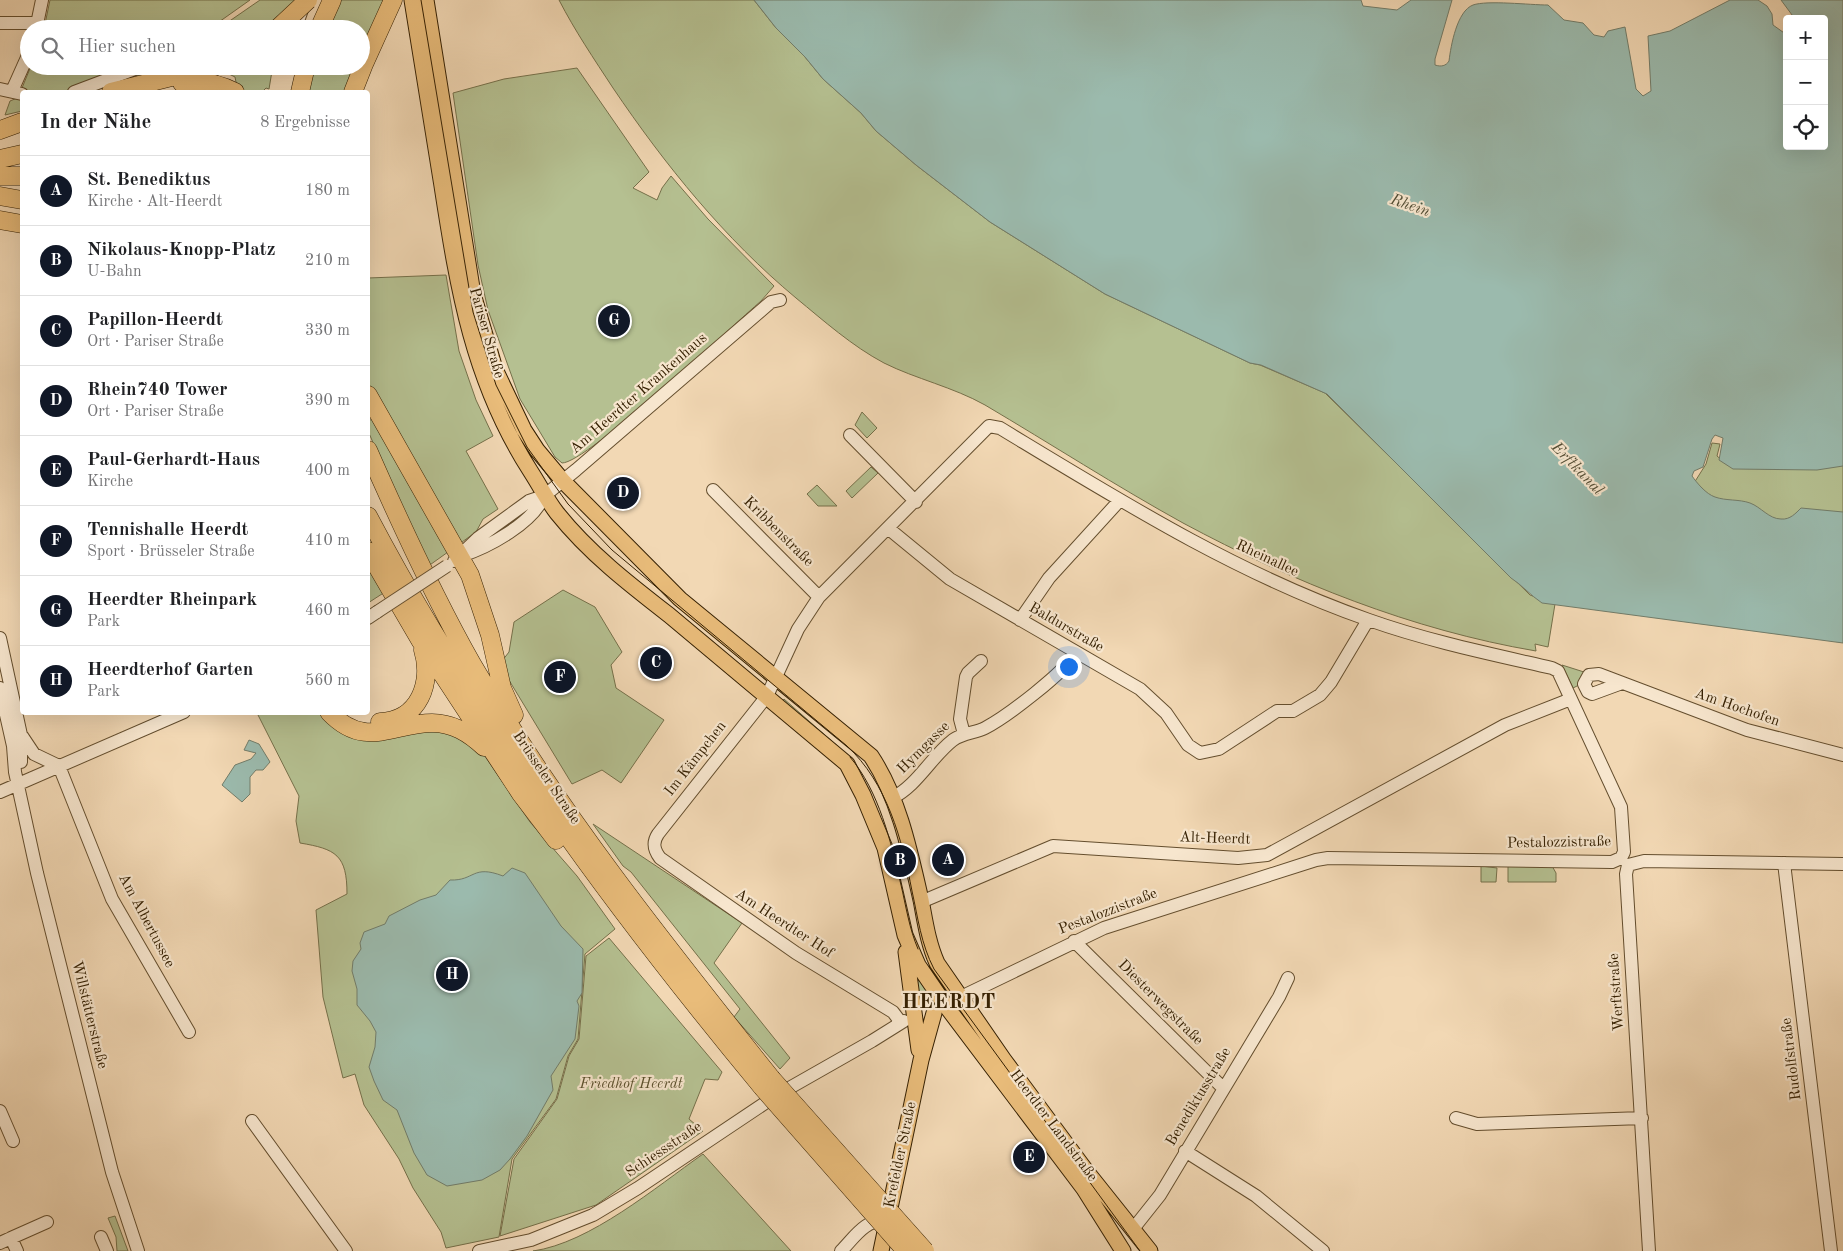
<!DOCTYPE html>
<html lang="de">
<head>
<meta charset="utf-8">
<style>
  body { margin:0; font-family:"Old Standard TT",serif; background:#f6f6f6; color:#202124 }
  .controls { position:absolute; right:15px; top:15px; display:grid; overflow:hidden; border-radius:5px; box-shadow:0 5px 20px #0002 }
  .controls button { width:45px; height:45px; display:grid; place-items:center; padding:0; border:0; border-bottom:1px solid #e0e0e0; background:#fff; color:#202124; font:25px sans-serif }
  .you { position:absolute; left:1068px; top:666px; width:18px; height:18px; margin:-12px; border:4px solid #fff; border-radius:50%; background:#1a73e8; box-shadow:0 0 0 8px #1a73e833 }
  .badge { display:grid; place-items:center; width:32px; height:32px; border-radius:50%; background:#111827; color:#fff; font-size:16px; font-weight:700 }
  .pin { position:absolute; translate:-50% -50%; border:2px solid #fff; box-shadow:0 1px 5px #0006 }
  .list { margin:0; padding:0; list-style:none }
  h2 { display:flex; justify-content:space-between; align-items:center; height:65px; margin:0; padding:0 20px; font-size:21px }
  h2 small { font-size:16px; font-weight:400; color:#757577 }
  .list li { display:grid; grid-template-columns:32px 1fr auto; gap:15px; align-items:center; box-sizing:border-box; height:70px; padding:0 20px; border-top:1px solid #e0e0e0 }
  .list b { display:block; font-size:19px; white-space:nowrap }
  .list p { margin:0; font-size:16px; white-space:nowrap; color:#757577 }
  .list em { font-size:16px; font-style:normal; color:#757577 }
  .icon { flex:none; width:28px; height:28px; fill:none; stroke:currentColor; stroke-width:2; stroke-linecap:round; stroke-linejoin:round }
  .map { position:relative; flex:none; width:1843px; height:1251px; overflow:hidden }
  .search { position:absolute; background:#fff; box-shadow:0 5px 20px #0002; left:20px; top:20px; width:350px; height:55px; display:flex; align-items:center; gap:12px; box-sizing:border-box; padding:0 18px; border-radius:28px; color:#757577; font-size:19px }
  .panel { position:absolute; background:#fff; box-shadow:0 5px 20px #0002; left:20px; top:90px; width:350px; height:625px; border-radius:5px }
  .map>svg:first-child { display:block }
  .green { fill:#b5c091; stroke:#75704a }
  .water { fill:#9bbaad; stroke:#727c69 }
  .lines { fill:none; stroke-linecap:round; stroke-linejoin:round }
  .minor-casing { stroke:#644e2e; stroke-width:14 }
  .major-casing { stroke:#352002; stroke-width:17 }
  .highway-casing { stroke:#352002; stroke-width:19 }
  .minor { stroke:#f7e6ce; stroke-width:12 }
  .major { stroke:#e9bc7a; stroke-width:15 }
  .highway { stroke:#e9bc7a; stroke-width:18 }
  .tram { stroke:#352002; stroke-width:1 }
  .minor-bridge-casing { stroke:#644e2e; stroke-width:14; stroke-linecap:butt }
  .highway-bridge-casing { stroke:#352002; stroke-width:19; stroke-linecap:butt }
  .minor-bridge { stroke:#f7e6ce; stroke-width:12 }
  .highway-bridge { stroke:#e9bc7a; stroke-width:18 }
  .labels { text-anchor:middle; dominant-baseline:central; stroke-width:4.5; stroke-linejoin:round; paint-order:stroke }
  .street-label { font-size:15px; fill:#352002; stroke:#f7e6ce }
  .park-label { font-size:15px; font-style:italic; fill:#5b502d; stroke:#f7e6ce }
  .water-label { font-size:16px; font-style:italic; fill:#544e35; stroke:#f7e6ce }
  .district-label { font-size:20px; font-weight:bold; letter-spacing:1px; fill:#352002; stroke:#f7e6ce }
</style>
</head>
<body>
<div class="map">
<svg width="1843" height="1251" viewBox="0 0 1843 1251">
  <rect width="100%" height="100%" fill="#f2d8b4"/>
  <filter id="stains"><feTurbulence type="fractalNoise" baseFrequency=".004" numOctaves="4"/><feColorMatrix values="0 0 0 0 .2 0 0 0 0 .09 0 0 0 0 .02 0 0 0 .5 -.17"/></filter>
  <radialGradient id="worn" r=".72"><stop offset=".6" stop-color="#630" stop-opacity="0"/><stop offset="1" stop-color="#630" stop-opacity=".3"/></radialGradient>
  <path class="green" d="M50,0H250L209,29H44Z
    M260,0H299L268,29H218Z
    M341,0H387L361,56V29H327Z
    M559,0H754L776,28L805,57L823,79L861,113L876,131L916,165L990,222L1105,294L1250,363L1260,365L1325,393L1530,595L1555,604L1548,647L1535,644L1536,651C1412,630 1293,582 1183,523C1116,486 1051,444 985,405C953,387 916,379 884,363C852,346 824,321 796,298C725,239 665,165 613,88C594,59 575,31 559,0Z
    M31,66H129C99,78 54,105 22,88Z
    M151,66H190L86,92L145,69Z
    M244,66H275L272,71L269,89L266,88L262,92H243L237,87L235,77L223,71Z
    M312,66H356L347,92H305Z
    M577,68L649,172L633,188L657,200L662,188L671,176L708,219L774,286L761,301C733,325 587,463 562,463L555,457L520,399L488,310L478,265L453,93L504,79Z
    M22,96V111L5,115L10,101Z
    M446,275L459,351L476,400L493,436L466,451L498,509L483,519L476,532L427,567L368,431V422L381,411L368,385V278Z
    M862,412L877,428L867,438L855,425Z
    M1712,443L1720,444L1717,456L1723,461L1843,448V535L1802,530L1689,491L1706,464Z
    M871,467L878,473L852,498L846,491Z
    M817,485L837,506H818L807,494Z
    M368,560L385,592L368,603Z
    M563,590L595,607L622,652L611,665L616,688L664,720L621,783L602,770L572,784L501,667L502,661L509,652L514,622Z
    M1562,665L1584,672L1579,685L1573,688Z
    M784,699L843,751L781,703Z
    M257,713H320L325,717L416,731H447L482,752L530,822L577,876L615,929L585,954L578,1039L568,1056L556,1099L512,1159L499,1237L446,1248L441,1232L413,1188L399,1159L364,1105L355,1074L343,1078L323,997L316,910L347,894C347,855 336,849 300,843L296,821L299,796Z
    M593,824L742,923L714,963L790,1058L780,1069L734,1017L740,1009L631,872L623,866Z
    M1481,866L1497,868L1496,882H1481Z
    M1508,866H1552L1556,873V882H1508Z
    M609,938L722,1072L718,1080L705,1079L689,1119L703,1131L596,1205L500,1236L514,1159L557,1099L569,1056L579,1039L586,956Z
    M914,963L941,1003L927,1010L920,1006Z
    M703,1154L791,1251H533C590,1243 656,1187 703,1154Z
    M115,1216L128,1251H117L116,1237L108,1218Z"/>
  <path class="water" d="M754,0H1361L1363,6L1397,10L1411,0H1452L1435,59V65C1441,67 1446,66 1449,61C1451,45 1457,11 1473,5C1487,0 1530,5 1548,5L1564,20L1583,23L1594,35L1604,37L1608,31L1625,27L1636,89L1643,96L1651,91L1648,36L1670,31L1730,0H1758L1767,6L1772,14L1773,25L1787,35V146H1824V19H1795L1781,0H1843V466L1817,470L1733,469L1719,460L1723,438L1715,435L1712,439L1703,467L1694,471L1692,476C1697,483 1706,494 1715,497C1726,501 1739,499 1750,503C1761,507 1769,519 1781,519C1790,520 1796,513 1801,508L1843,512V643L1542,603C1530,595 1522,585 1511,578L1327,394L1261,365L1250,363L1105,294L990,222L916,165L876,131L861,113L823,79L805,57L776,28Z
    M249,740L259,744L270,762L263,770H256L250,777V794L242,802L222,785L235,765L251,759L256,753L244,750Z
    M512,868L525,873L561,926L583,949L582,993L577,1001L579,1006L575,1039L551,1076L553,1090L527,1136L510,1159L500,1170L482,1180L447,1186L427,1175L414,1153L397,1110L383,1100L374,1081L369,1067L375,1047L376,1032L370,1021L357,1005V989L352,971L353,961L361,949L360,943L364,932L385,924L389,916L420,900L436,895L450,880C475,881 472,864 503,876Z"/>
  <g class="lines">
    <defs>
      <path id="minor" d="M0,23H38
        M36,29L42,0
        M295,29L303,7
        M0,89L22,94
        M12,91L29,53
        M74,92L143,66
        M850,435L916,502
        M713,490L819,597
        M889,529L950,579L1140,689L1166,713L1188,745L1200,753L1219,749L1277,711H1293L1320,695L1331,682L1368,620
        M461,556C489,547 533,523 544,496
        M454,561L478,538L529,501L544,496L576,470L771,302L780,300
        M368,618L377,612
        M1020,620L1049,578L1120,500
        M0,638L21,735V762
        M1622,683L1592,694L1588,692L1584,684L1589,675L1599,674L1747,730L1843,755
        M0,688L13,746L15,772L37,873L112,1172L138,1251
        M964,734L960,719L966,677L968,673L981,661
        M22,736L34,754L59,766
        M59,766L112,899L189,1032
        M0,792L184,712
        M892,798C917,786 931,757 953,740C963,733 975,733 985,728C1006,717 1066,672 1076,652
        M1784,863L1831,1251
        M1628,865L1626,874L1649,1251
        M1628,865L1644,861L1843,864
        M921,902L1053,846L1238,858L1267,855L1505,725L1571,699
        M1074,941L1223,1088
        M961,997L1104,928L1316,860L1328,858L1612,862L1621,858
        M897,1025L899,1020L893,1012L796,953L660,858C654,850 652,843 658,834L767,696L798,629L819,597L989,426L1000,428C1119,500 1237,574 1369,620C1428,641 1491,654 1552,668L1558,671L1621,807L1624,852L1621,858
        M0,1111L13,1141
        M1456,1118L1477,1124L1642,1118
        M252,1121L346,1251
        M1185,1151L1256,1196L1323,1251
        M1133,1229L1160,1195L1279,997L1288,978
        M101,1237L107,1251
        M11,1238L47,1222
        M0,1243L11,1238L17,1251
        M479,1251L531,1240L593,1215L638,1188L777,1095L872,1041L904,1021
        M841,1251C855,1237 865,1219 886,1221"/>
      <path id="major" d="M412,0C422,62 432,124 442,186C458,290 473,382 531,472C540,486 547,500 557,513C589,553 629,584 669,615L847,764L863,795L885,848L905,935L918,965L946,1006L1084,1189L1123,1251
        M426,0L473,294L495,369L524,430L537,450L563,481L680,599L871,756C899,798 910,852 921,900C925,921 928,943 937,963L1004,1060L1087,1172L1150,1251
        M906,952L919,1050
        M881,1251L921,1060L934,1013"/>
      <path id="highway" d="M319,29L332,0
        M182,83C202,80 218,83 235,92
        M111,92L216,66
        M300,92L306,66
        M353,92L364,64L393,0
        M0,130L22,122
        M0,159L22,154
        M0,176H22
        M0,196L22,200
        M0,220L22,224
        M368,395L470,575L490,635L502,688L514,715
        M368,450C400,523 433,595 472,664C558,811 665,945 771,1078
        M368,516C476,721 614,908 762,1087
        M368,551L420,640L521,794L556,840
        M329,712C365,750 393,723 432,723C453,723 469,733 484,747
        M380,722C419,721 433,682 423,650"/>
    </defs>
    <use href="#minor" class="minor-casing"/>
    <use href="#major" class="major-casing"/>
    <use href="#highway" class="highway-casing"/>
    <use href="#minor" class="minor"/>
    <use href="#major" class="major"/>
    <use href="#highway" class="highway"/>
    <path class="tram" d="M421,0L473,312L496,385L527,447L568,504L612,550L847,746C887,783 902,839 912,891C918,918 921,944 934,969L1140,1251
      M850,757C879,791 891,842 901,885C906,906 909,928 918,949"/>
    <defs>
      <path id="minor-bridge" d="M377,612L447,566"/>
      <path id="highway-bridge" d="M277,29L308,0
        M771,1078L925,1251
        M762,1087L906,1251"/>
    </defs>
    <use href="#minor-bridge" class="minor-bridge-casing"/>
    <use href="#highway-bridge" class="highway-bridge-casing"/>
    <use href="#minor-bridge" class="minor-bridge"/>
    <use href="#highway-bridge" class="highway-bridge"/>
  </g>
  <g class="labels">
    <g class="street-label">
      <text transform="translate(486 333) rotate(74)">Pariser Straße</text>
      <text transform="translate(639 394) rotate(-41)">Am Heerdter Krankenhaus</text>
      <text transform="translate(778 532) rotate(45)">Kribbenstraße</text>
      <text transform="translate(1267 559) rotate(25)">Rheinallee</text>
      <text transform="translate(1066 628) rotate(30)">Baldurstraße</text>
      <text transform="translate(1737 708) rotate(19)">Am Hochofen</text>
      <text transform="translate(924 748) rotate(-45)">Hymgasse</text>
      <text transform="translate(696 759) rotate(-52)">Im Kämpchen</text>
      <text transform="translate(546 778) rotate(56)">Brüsseler Straße</text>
      <text transform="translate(1215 839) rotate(2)">Alt-Heerdt</text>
      <text transform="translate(1559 843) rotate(-1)">Pestalozzistraße</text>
      <text transform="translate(1108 912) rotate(-21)">Pestalozzistraße</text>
      <text transform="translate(146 921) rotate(62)">Am Albertussee</text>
      <text transform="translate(784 924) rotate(33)">Am Heerdter Hof</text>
      <text transform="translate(1617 992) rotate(-94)">Werftstraße</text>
      <text transform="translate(1160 1003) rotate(45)">Diesterwegstraße</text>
      <text transform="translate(89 1015) rotate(76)">Willstätterstraße</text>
      <text transform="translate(1792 1059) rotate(-97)">Rudolfstraße</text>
      <text transform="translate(1199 1097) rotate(-59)">Benediktusstraße</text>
      <text transform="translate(1053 1126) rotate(53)">Heerdter Landstraße</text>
      <text transform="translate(664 1150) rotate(-34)">Schiessstraße</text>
      <text transform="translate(901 1155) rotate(-78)">Krefelder Straße</text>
    </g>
    <g class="park-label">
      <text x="631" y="1084">Friedhof Heerdt</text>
    </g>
    <g class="water-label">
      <text transform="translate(1410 206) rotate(19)">Rhein</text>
      <text transform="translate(1577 469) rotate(46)">Erftkanal</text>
    </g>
    <g class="district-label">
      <text x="949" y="1003">HEERDT</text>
    </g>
  </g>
  <rect width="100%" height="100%" filter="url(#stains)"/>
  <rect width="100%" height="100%" fill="url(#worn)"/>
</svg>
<div class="controls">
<button>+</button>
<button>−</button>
<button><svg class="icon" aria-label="locate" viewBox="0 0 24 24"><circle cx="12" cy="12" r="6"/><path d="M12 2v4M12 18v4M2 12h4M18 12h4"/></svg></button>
</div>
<div class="you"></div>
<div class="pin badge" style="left:948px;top:860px">A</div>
<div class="pin badge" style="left:900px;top:861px">B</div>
<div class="pin badge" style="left:656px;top:663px">C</div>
<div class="pin badge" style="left:623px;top:493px">D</div>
<div class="pin badge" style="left:1029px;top:1157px">E</div>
<div class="pin badge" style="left:560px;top:677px">F</div>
<div class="pin badge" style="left:614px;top:321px">G</div>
<div class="pin badge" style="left:452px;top:975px">H</div>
<div class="search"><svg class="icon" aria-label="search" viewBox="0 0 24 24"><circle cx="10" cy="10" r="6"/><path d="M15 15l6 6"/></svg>Hier suchen</div>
<section class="panel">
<h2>In der Nähe<small>8 Ergebnisse</small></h2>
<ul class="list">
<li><span class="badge">A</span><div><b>St. Benediktus</b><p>Kirche · Alt-Heerdt</p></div><em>180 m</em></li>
<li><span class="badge">B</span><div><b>Nikolaus-Knopp-Platz</b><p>U-Bahn</p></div><em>210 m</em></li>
<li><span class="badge">C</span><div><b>Papillon-Heerdt</b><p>Ort · Pariser Straße</p></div><em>330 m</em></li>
<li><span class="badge">D</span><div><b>Rhein740 Tower</b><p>Ort · Pariser Straße</p></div><em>390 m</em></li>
<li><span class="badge">E</span><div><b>Paul-Gerhardt-Haus</b><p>Kirche</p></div><em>400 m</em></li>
<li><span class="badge">F</span><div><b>Tennishalle Heerdt</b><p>Sport · Brüsseler Straße</p></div><em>410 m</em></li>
<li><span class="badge">G</span><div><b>Heerdter Rheinpark</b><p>Park</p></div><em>460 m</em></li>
<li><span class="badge">H</span><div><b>Heerdterhof Garten</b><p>Park</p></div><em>560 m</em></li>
</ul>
</section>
</div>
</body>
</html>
